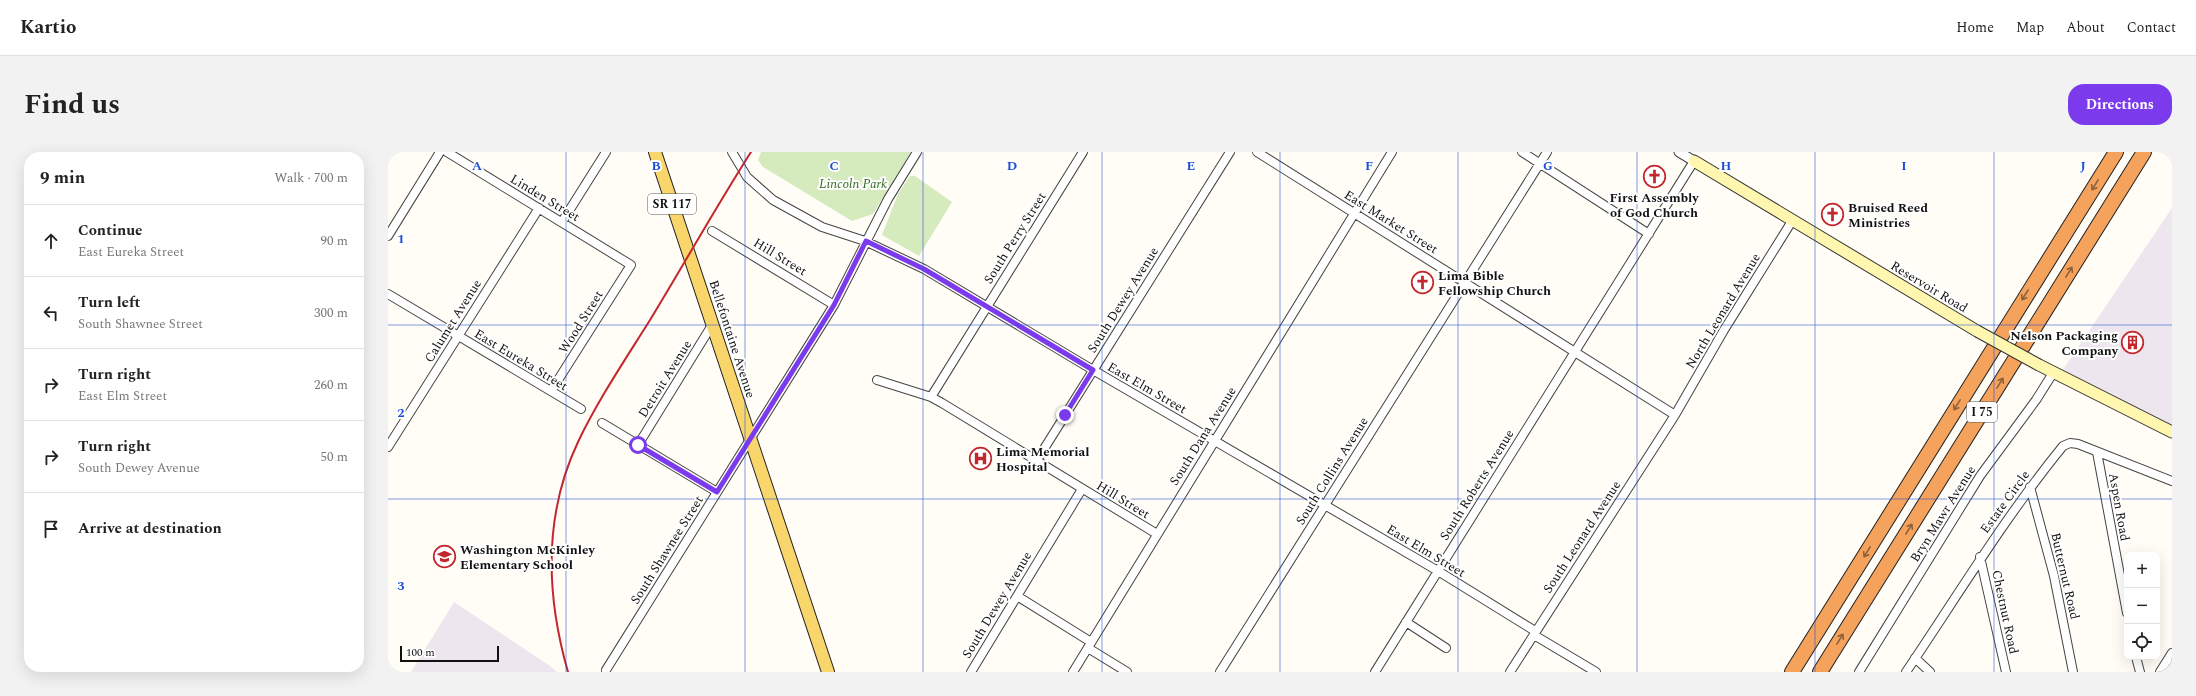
<!DOCTYPE html>
<html lang="en">
<head>
<meta charset="utf-8">
<style>
  body { margin:0; font-family:Spectral,serif; background:#f2f2f2; color:#222 }
  .controls { position:absolute; right:12px; bottom:12px; display:grid; overflow:hidden; border-radius:8px; box-shadow:0 4px 16px #0002 }
  .controls button { width:36px; height:36px; display:grid; place-items:center; padding:0; border:0; border-bottom:1px solid #e0e0e0; background:#fff; color:#222; font:20px sans-serif }
  .scale { position:absolute; left:12px; bottom:10px; width:99px; box-sizing:border-box; padding-left:4px; border:2px solid #111; border-top:0; font-size:11px; line-height:14px; white-space:nowrap; color:#111; -webkit-text-stroke:3px #fff; paint-order:stroke }
  .stop { position:absolute; width:12px; height:12px; margin:-9px; border:3px solid #7c3aed; border-radius:50%; background:#fff }
  .stop.end { background:#7c3aed; border-color:#fff; box-shadow:0 1px 4px #0008 }
  .list { margin:0; padding:0; list-style:none }
  h2 { display:flex; justify-content:space-between; align-items:center; height:52px; margin:0; padding:0 16px; font-size:17px }
  h2 small { font-size:13px; font-weight:400; color:#767676 }
  .list li { display:grid; grid-template-columns:26px 1fr auto; gap:12px; align-items:center; box-sizing:border-box; height:72px; padding:0 16px; border-top:1px solid #e0e0e0 }
  .list b { display:block; font-size:15px; white-space:nowrap }
  .list p { margin:0; font-size:13px; white-space:nowrap; color:#767676 }
  .list em { font-size:13px; font-style:normal; color:#767676 }
  .icon { flex:none; width:22px; height:22px; fill:none; stroke:currentColor; stroke-width:2; stroke-linecap:round; stroke-linejoin:round }
  .map { position:relative; flex:none; width:1784px; height:520px; overflow:hidden; border-radius:16px }
  header { display:flex; align-items:center; gap:24px; box-sizing:border-box; height:56px; padding:0 20px; background:#fff; border-bottom:1px solid #e0e0e0 }
  header strong { font-size:19px }
  nav { display:flex; gap:22px; margin-inline-start:auto; font-size:14px }
  .intro { display:flex; align-items:center; justify-content:space-between; box-sizing:border-box; height:96px; padding:0 24px }
  h1 { margin:0; font-size:28px }
  .button { padding:10px 18px; border-radius:16px; background:#7c3aed; color:#fff; font-size:14px; font-weight:700 }
  main { display:flex; gap:24px; padding:0 24px }
  aside { flex:1; background:#fff; border-radius:16px; box-shadow:0 4px 16px #0002 }
  .map>svg:first-child { display:block }
  .industrial { fill:#eee6ef }
  .green { fill:#d5ebbd }
  .lines { fill:none; stroke-linecap:round; stroke-linejoin:round }
  .minor-casing { stroke:#444; stroke-width:10 }
  .tertiary-casing { stroke:#444; stroke-width:11 }
  .secondary-casing { stroke:#333; stroke-width:13 }
  .primary-casing { stroke:#222; stroke-width:14 }
  .motorway-casing { stroke:#222; stroke-width:16 }
  .minor { stroke:#fff; stroke-width:8 }
  .tertiary { stroke:#fff; stroke-width:9 }
  .secondary { stroke:#fff6b0; stroke-width:11 }
  .primary { stroke:#f9d66b; stroke-width:12 }
  .motorway { stroke:#f5a25d; stroke-width:14 }
  .rail { stroke:#c4262e; stroke-width:2 }
  .secondary-bridge-casing { stroke:#333; stroke-width:13; stroke-linecap:butt }
  .secondary-bridge { stroke:#fff6b0; stroke-width:11 }
  .oneway { stroke:#8e613b }
  .route { stroke:#7c3aed; stroke-width:5 }
  .grid { fill:none; stroke:#1d4ed8; stroke-width:1; stroke-opacity:0.55 }
  .labels { text-anchor:middle; dominant-baseline:central; stroke-width:4; stroke-linejoin:round; paint-order:stroke }
  .shield { fill:#fff; stroke:#585858; stroke-width:1 }
  .shield-label { font-size:12px; font-weight:bold; fill:#111 }
  .park-label { font-size:13px; font-style:italic; fill:#2f6b1f; stroke:#fff }
  .street-label { font-size:13px; fill:#111; stroke:#fff }
  .poi-label { font-size:13px; font-weight:bold; fill:#111; stroke:#fff; text-anchor:start }
  .grid-label { font-size:13px; text-anchor:middle; font-weight:bold; fill:#1d4ed8; stroke:#fff; stroke-width:4; stroke-linejoin:round; paint-order:stroke }
</style>
</head>
<body>
<header>
<strong>Kartio</strong>
<nav><a>Home</a><a>Map</a><a>About</a><a>Contact</a></nav>
</header>
<div class="intro"><h1>Find us</h1><a class="button">Directions</a></div>
<main>
<aside>
<h2>9 min<small>Walk · 700 m</small></h2>
<ul class="list">
<li><svg class="icon" aria-label="ahead" viewBox="0 0 24 24"><path d="M12 20V5M6 11l6-6 6 6"/></svg><div><b>Continue</b><p>East Eureka Street</p></div><em>90 m</em></li>
<li><svg class="icon" aria-label="left" viewBox="0 0 24 24"><path d="M17 20v-9H6M10 6l-5 5 5 5"/></svg><div><b>Turn left</b><p>South Shawnee Street</p></div><em>300 m</em></li>
<li><svg class="icon" aria-label="right" viewBox="0 0 24 24"><path d="M7 20v-9h11M14 6l5 5-5 5"/></svg><div><b>Turn right</b><p>East Elm Street</p></div><em>260 m</em></li>
<li><svg class="icon" aria-label="right" viewBox="0 0 24 24"><path d="M7 20v-9h11M14 6l5 5-5 5"/></svg><div><b>Turn right</b><p>South Dewey Avenue</p></div><em>50 m</em></li>
<li><svg class="icon" aria-label="arrive" viewBox="0 0 24 24"><path d="M6 21V4h12l-3 4 3 4H6"/></svg><div><b>Arrive at destination</b></div></li>
</ul>
</aside>
<div class="map">
<svg width="1784" height="520" viewBox="0 0 1784 520">
  <rect width="100%" height="100%" fill="#fffdf5"/>
  <path class="industrial" d="M1784,56V273L1674,219Z
    M66,450L162,514L169,520H23Z"/>
  <path class="green" d="M373,0H523L485,62L464,69L375,15L370,8Z
    M522,24H527L564,50L531,104L494,83L510,42Z"/>
  <g class="lines">
    <defs>
      <path id="minor" d="M59,0L243,113L163,239
        M344,0L359,25L385,48L434,75L477,89L536,117L705,218L1050,419L1147,479
        M869,0L1287,263
        M1134,0L1261,82
        M174,70L218,0
        M324,79L446,153
        M0,84L52,0
        M0,142L193,257
        M489,228L543,245L554,251L769,382
        M543,245L695,0
        M214,271L329,340
        M250,293L324,173
        M0,295L151,56
        M1709,300L1739,461
        M649,308L842,0
        M1642,335L1666,424L1685,520
        M1592,405L1618,520
        M629,444L703,490
        M1018,470L1058,496
        M1146,483L1208,520
        M700,496L739,520
        M1748,505L1752,520
        M1527,506L1542,520
        M218,518L446,153L500,47L529,0
        M583,520L694,337
        M685,520L1004,0
        M832,520L1159,0
        M987,520L1306,9
        M1122,520L1287,263L1336,178L1404,69
        M1471,520L1592,324L1648,248L1665,221
        M1518,520C1570,443 1617,365 1675,294L1682,291L1690,292L1784,329
        M1772,520L1784,501"/>
      <path id="tertiary" d="M1291,0L1306,9"/>
      <path id="secondary" d="M1306,9L1589,179
        M1651,213L1784,280"/>
      <path id="primary" d="M267,0L440,520"/>
      <path id="motorway" d="M1404,520L1728,0
        M1432,520L1756,0"/>
    </defs>
    <use href="#minor" class="minor-casing"/>
    <use href="#tertiary" class="tertiary-casing"/>
    <use href="#secondary" class="secondary-casing"/>
    <use href="#primary" class="primary-casing"/>
    <use href="#motorway" class="motorway-casing"/>
    <use href="#minor" class="minor"/>
    <use href="#tertiary" class="tertiary"/>
    <use href="#secondary" class="secondary"/>
    <use href="#primary" class="primary"/>
    <use href="#motorway" class="motorway"/>
    <path class="rail" d="M180,520C158,443 155,364 190,290C210,248 237,208 262,168C296,112 328,55 363,0"/>
    <defs>
      <path id="secondary-bridge" d="M1589,179L1651,213"/>
    </defs>
    <use href="#secondary-bridge" class="secondary-bridge-casing"/>
    <use href="#secondary-bridge" class="secondary-bridge"/>
  </g>
  <defs><path id="oneway-shaft" d="M-6 0H5M1.5-3L5.5 0L1.5 3" fill="none" stroke-width="1.6" stroke-linecap="round" stroke-linejoin="round"/></defs>
  <g class="oneway">
    <use href="#oneway-shaft" transform="translate(1707 33) rotate(122)"/>
    <use href="#oneway-shaft" transform="translate(1681 120) rotate(-58)"/>
    <use href="#oneway-shaft" transform="translate(1637 143) rotate(122)"/>
    <use href="#oneway-shaft" transform="translate(1612 231) rotate(-58)"/>
    <use href="#oneway-shaft" transform="translate(1569 253) rotate(122)"/>
    <use href="#oneway-shaft" transform="translate(1521 377) rotate(-58)"/>
    <use href="#oneway-shaft" transform="translate(1479 400) rotate(122)"/>
    <use href="#oneway-shaft" transform="translate(1452 487) rotate(-58)"/>
  </g>
  <g class="lines">
    <path class="route" d="M250,293L329,340L446,153L478,89L536,117L705,218L677,263"/>
  </g>
  <path class="grid" d="M178,0V520M357,0V520M535,0V520M714,0V520M892,0V520M1070,0V520M1249,0V520M1427,0V520M1606,0V520M0,173H1784M0,347H1784"/>
  <defs>
    <symbol id="church-ring" viewBox="-11 -11 22 22"><circle r="9.5" fill="#fff" stroke="#c4262e" stroke-width="1.5"/><path d="M-1.2-6h2.4v3.5h3.3v2.4h-3.3V6h-2.4V-.1h-3.3v-2.4h3.3Z" fill="#c4262e"/></symbol>
    <symbol id="building-ring" viewBox="-11 -11 22 22"><circle r="9.5" fill="#fff" stroke="#c4262e" stroke-width="1.5"/><path d="M-4-6H4V6H1V3H-1V6H-4ZM-2.5-4.3h1.7v1.8h-1.7ZM.8-4.3h1.7v1.8H.8ZM-2.5-1h1.7V.8h-1.7ZM.8-1h1.7V.8H.8Z" fill="#c4262e"/></symbol>
    <symbol id="hospital-ring" viewBox="-11 -11 22 22"><circle r="9.5" fill="#fff" stroke="#c4262e" stroke-width="1.5"/><path d="M-5-5h3v3.5h4V-5h3V5h-3V1.5h-4V5h-3Z" fill="#c4262e"/></symbol>
    <symbol id="school-ring" viewBox="-11 -11 22 22"><circle r="9.5" fill="#fff" stroke="#c4262e" stroke-width="1.5"/><path d="M0-5L7-2L0 1L-7-2ZM-4 1L0 2.5L4 1V4Q0 6-4 4Z" fill="#c4262e"/></symbol>
  </defs>
  <g fill-rule="evenodd">
    <use href="#church-ring" x="1254" y="12" width="25" height="25"/>
    <use href="#church-ring" x="1432" y="50" width="25" height="25"/>
    <use href="#church-ring" x="1022" y="118" width="25" height="25"/>
    <use href="#building-ring" x="1732" y="178" width="25" height="25"/>
    <use href="#hospital-ring" x="580" y="294" width="25" height="25"/>
    <use href="#school-ring" x="44" y="392" width="25" height="25"/>
  </g>
  <g class="labels">
    <g class="shield">
      <rect x="260" y="42" width="48" height="20" rx="3"/>
      <rect x="1579" y="250" width="30" height="20" rx="3"/>
    </g>
    <g class="shield-label">
      <text x="284" y="52">SR 117</text>
      <text x="1594" y="260">I 75</text>
    </g>
    <g class="park-label">
      <text x="465" y="32">Lincoln Park</text>
    </g>
    <g class="street-label">
      <text transform="translate(157 46) rotate(31)">Linden Street</text>
      <text transform="translate(1003 70) rotate(32)">East Market Street</text>
      <text transform="translate(627 86) rotate(-58)">South Perry Street</text>
      <text transform="translate(392 105) rotate(31)">Hill Street</text>
      <text transform="translate(1541 135) rotate(31)">Reservoir Road</text>
      <text transform="translate(735 148) rotate(-58)">South Dewey Avenue</text>
      <text transform="translate(1335 159) rotate(-59)">North Leonard Avenue</text>
      <text transform="translate(65 169) rotate(-58)">Calumet Avenue</text>
      <text transform="translate(193 170) rotate(-58)">Wood Street</text>
      <text transform="translate(344 187) rotate(72)">Bellefontaine Avenue</text>
      <text transform="translate(133 208) rotate(31)">East Eureka Street</text>
      <text transform="translate(277 227) rotate(-58)">Detroit Avenue</text>
      <text transform="translate(759 236) rotate(30)">East Elm Street</text>
      <text transform="translate(815 284) rotate(-58)">South Dana Avenue</text>
      <text transform="translate(944 319) rotate(-58)">South Collins Avenue</text>
      <text transform="translate(1089 333) rotate(-58)">South Roberts Avenue</text>
      <text transform="translate(735 348) rotate(31)">Hill Street</text>
      <text transform="translate(1617 350) rotate(-54)">Estate Circle</text>
      <text transform="translate(1731 355) rotate(80)">Aspen Road</text>
      <text transform="translate(1555 362) rotate(-58)">Bryn Mawr Avenue</text>
      <text transform="translate(1194 385) rotate(-57)">South Leonard Avenue</text>
      <text transform="translate(279 398) rotate(-58)">South Shawnee Street</text>
      <text transform="translate(1038 399) rotate(31)">East Elm Street</text>
      <text transform="translate(1677 424) rotate(77)">Butternut Road</text>
      <text transform="translate(609 453) rotate(-59)">South Dewey Avenue</text>
      <text transform="translate(1617 460) rotate(78)">Chestnut Road</text>
    </g>
    <g class="poi-label">
      <text x="1266" y="46" text-anchor="middle">First Assembly<tspan x="1266" dy="15">of God Church</tspan></text>
      <text x="1460" y="56">Bruised Reed<tspan x="1460" dy="15">Ministries</tspan></text>
      <text x="1050" y="124">Lima Bible<tspan x="1050" dy="15">Fellowship Church</tspan></text>
      <text x="1730" y="184" text-anchor="end">Nelson Packaging<tspan x="1730" dy="15">Company</tspan></text>
      <text x="608" y="300">Lima Memorial<tspan x="608" dy="15">Hospital</tspan></text>
      <text x="72" y="398">Washington McKinley<tspan x="72" dy="15">Elementary School</tspan></text>
    </g>
  </g>
  <g class="grid-label">
    <text x="89" y="18">A</text>
    <text x="268" y="18">B</text>
    <text x="446" y="18">C</text>
    <text x="624" y="18">D</text>
    <text x="803" y="18">E</text>
    <text x="981" y="18">F</text>
    <text x="1160" y="18">G</text>
    <text x="1338" y="18">H</text>
    <text x="1516" y="18">I</text>
    <text x="1695" y="18">J</text>
    <text x="13" y="91">1</text>
    <text x="13" y="265">2</text>
    <text x="13" y="438">3</text>
  </g>
</svg>
<div class="controls">
<button>+</button>
<button>−</button>
<button><svg class="icon" aria-label="locate" viewBox="0 0 24 24"><circle cx="12" cy="12" r="6"/><path d="M12 2v4M12 18v4M2 12h4M18 12h4"/></svg></button>
</div>
<div class="scale">100 m</div>
<div class="stop" style="left:250px;top:293px"></div>
<div class="stop end" style="left:677px;top:263px"></div>
</div>
</main>
</body>
</html>
